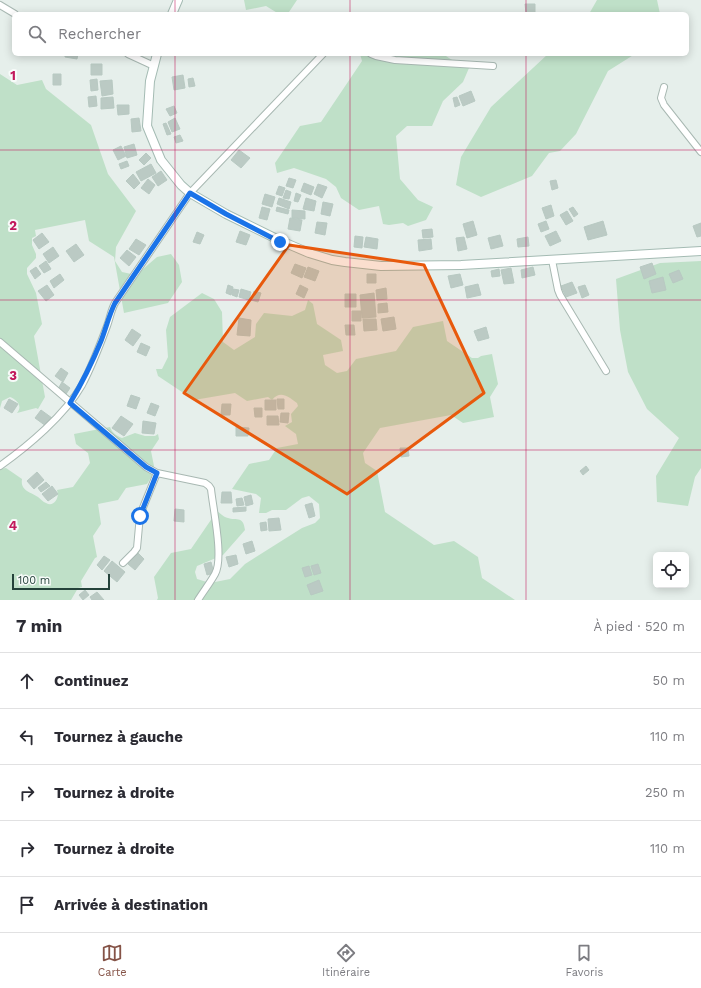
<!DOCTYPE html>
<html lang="fr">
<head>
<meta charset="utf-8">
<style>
  body { margin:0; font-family:"Work Sans",sans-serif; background:#f7f7f7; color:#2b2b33 }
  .controls { position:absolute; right:12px; bottom:12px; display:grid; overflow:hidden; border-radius:6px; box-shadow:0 2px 10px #0003 }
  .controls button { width:36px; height:36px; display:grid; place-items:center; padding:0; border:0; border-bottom:1px solid #e1e1e2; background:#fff; color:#2b2b33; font:20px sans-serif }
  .scale { position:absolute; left:12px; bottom:10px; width:98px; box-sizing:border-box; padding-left:4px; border:2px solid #24423a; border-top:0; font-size:11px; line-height:14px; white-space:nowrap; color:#24423a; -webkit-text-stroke:3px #f7fbf9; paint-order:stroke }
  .stop { position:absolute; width:12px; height:12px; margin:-9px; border:3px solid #1a73e8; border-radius:50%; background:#fff }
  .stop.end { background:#1a73e8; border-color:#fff; box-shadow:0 1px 4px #0008 }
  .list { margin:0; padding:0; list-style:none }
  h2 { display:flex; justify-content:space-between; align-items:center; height:52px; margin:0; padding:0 16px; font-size:17px }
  h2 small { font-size:13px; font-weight:400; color:#7c7c81 }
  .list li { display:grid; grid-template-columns:26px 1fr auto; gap:12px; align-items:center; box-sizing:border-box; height:56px; padding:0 16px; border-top:1px solid #e1e1e2 }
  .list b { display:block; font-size:15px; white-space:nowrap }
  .list em { font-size:13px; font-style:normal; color:#7c7c81 }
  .icon { flex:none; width:22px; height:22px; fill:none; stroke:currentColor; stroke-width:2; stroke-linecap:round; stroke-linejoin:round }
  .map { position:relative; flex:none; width:701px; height:600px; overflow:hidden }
  .search { position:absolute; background:#fff; box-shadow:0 2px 10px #0003; left:12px; right:12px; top:12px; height:44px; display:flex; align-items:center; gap:10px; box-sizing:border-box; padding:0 14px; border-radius:6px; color:#7c7c81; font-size:15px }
  .sheet { height:332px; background:#fff }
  nav { display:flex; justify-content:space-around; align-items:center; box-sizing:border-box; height:56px; border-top:1px solid #e1e1e2; background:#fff; font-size:11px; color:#7c7c81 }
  nav a { display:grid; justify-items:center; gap:2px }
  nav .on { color:#855347 }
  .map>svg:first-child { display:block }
  .green { fill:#bfe0c8 }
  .building { fill:#bbcac4; stroke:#b8c9c2 }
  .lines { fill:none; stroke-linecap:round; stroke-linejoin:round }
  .street-casing { stroke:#a8b8b2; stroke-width:8 }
  .secondary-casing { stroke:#a4bbb3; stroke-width:10 }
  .street { stroke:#fff; stroke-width:6 }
  .secondary { stroke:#fff; stroke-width:8 }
  .route { stroke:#1a73e8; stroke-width:5 }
  .marked { fill:#e8590c; fill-opacity:0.2; stroke:#e8590c; stroke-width:3; stroke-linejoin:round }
  .grid { fill:none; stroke:#c2185b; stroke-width:1; stroke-opacity:0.55 }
  .grid-label { font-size:13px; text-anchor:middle; font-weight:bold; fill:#c2185b; stroke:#f7fbf9; stroke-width:4; stroke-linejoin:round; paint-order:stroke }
</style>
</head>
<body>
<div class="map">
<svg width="701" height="600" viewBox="0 0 701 600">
  <rect width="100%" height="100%" fill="#e6efeb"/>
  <path class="green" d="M244,0H297L289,12L279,14L266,6L246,10Z
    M597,0H657L660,14H589Z
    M360,54H443L458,64L472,61L463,82L443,101L432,126H407L396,136L400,179L418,200L433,207L426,220L408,226L403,223L389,225L383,224L379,206L359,210L341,198L336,187L326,179L294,168L277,173L275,163L300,126L321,122L362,61Z
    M548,54H635L608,71L576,134L560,151L549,153L532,176L481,197L456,185L461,157L491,107Z
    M0,74L17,85L42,80L46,89L91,125L108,174L136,211L116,247L115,261L122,272L136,275L157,257L171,254L179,265L182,282L168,303L124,313L114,257L89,241L85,220L35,230L36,236L32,238V245L36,254V258L27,268V274L36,293L42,324L34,336L45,397L38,409L36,408L17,413C23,406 17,400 10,397L2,401L0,408Z
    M701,261V468L695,477L688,506L657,502L656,476L679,438L647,409L628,372L620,330L616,279L660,263Z
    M202,293L214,299L222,312L223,342L234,350L255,337L256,324L264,313L292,316L305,310L308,300L313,304L317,324L341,340L343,351L323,355L325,365L337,373L347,371L356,359L396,351L413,327L443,321L447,341L472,358H478L481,356L492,354L498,384L490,397L494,417L463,423L451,415L380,428L363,453L365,463L377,471L385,512L434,545L454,541L478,557L482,578L515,600H157L158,598L154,577L171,553L191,549L217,511C220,513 223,516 225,517C236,522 243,514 245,530L223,555L197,566L195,572L197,579L210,583L230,579L245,564L302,528L315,523L320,518L319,504L309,496L302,498L286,510H272L266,513H259L261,498L256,494L232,489L249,464L269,460L277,448L298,444L296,434L285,426L292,422L291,414L298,406L297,403C288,396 280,390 272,400L268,397L247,401L235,393L194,400L158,376L156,369H162L168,357L166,330L170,317Z
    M110,427C112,433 117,436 122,438L135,433L145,436H155L158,434L159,439L151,451L155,471L147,484L126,488L118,500L98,504L101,524L93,536L97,557L95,558L81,581L82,587L78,588L71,600H0V469L6,468L22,479C20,491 31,492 38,497C41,499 43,502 46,503C54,508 60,497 57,490L73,487L90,463L88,453L76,444L74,434Z"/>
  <path class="building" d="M525,4H535V13H526Z
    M65,54H78L77,59L65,57Z
    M91,64H102V75H91Z
    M53,74H61V85H53Z
    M183,75L185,88L174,90L172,77Z
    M193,78L195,86L189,87L188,79Z
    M97,79L98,90L91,91L90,80Z
    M112,80L113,94L102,96L100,81Z
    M471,91L475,101L463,106L459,96Z
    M96,96L97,106L89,107L88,97Z
    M113,97L114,108L101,109V98Z
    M457,97L460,105L455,107L453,98Z
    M117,105H129V114L118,115Z
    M174,106L177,113L170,116L166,109Z
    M139,118L141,131L132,132L131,119Z
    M175,118L180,129L172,132L168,122Z
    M166,123L171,134L167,135L163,124Z
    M180,135L183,141L176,143L174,137Z
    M134,144L137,155L127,158L124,147Z
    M121,146L126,156L118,160L113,150Z
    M239,150L250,158L241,168L231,160Z
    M146,153L151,158L144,165L139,160Z
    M127,161L129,166L121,169L119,164Z
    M151,164L156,173L141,181L136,172Z
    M161,171L167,180L158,186L152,177Z
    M133,174L140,183L134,189L126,181Z
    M289,178L296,180L293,188L286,186Z
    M148,179L155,185L149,194L141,188Z
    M556,180L558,188L552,190L550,181Z
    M304,183L314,187L311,195L301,191Z
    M318,184L327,187L322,198L314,194Z
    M279,186L285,188L282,196L276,194Z
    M286,190L291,192L289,199L283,198Z
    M296,193L301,195L298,202L294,201Z
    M265,194L275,197L272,207L262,204Z
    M279,198L291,202L289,209L277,204Z
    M306,198L316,201L314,211L303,209Z
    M323,202L333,204L330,216L321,214Z
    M551,205L554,216L546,219L542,208Z
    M262,207L270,209L267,220L259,218Z
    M277,207L289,210L288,214L276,211Z
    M573,207L578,214L574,217L569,209Z
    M292,210L305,211V219L292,218Z
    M567,211L573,221L566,225L560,215Z
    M290,218L302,220L300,231L288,229Z
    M473,221L477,235L467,238L463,224Z
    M546,221L549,229L541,232L538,224Z
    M603,221L607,235L588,240L584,227Z
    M317,222L327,223L325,235L315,233Z
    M701,223V236L697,237L693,226Z
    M432,229L433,237L423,238L422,230Z
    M240,231L250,235L246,245L236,242Z
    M556,231L561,241L550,246L545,236Z
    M197,232L204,235L200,244L193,242Z
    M42,233L49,242L39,249L33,240Z
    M500,235L503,246L491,249L488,238Z
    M355,236L363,237L362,248L354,247Z
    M366,237L378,239L377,249L364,247Z
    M464,237L467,249L458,251L456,238Z
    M528,237L529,246L518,247L517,239Z
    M136,239L146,245L139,255L129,249Z
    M431,239L432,249L419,251L418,240Z
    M76,244L84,255L74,262L66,251Z
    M53,247L59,256L49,263L43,254Z
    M127,250L136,257L129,266L120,258Z
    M46,261L51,269L44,273L39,266Z
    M652,263L656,274L644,279L640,267Z
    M295,264L306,268L302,278L291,273Z
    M36,267L41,274L35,279L30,271Z
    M308,267L319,271L315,281L304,277Z
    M533,267L535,275L522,278L521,270Z
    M511,268L514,283L504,284L501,270Z
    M499,269L500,276L492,277L491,271Z
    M679,270L683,279L673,283L669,274Z
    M60,274L64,280L54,288L50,281Z
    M367,274H376V283H367Z
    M460,274L463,285L451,288L448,276Z
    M663,277L666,290L652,293L649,281Z
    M572,282L577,293L566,297L561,286Z
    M478,284L481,295L467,298L465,287Z
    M47,285L54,295L46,301L38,291Z
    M228,285L233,287L231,295L226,293Z
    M300,285L308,289L304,298L296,294Z
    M585,285L589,295L582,298L578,287Z
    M386,288L387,299L377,300L376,290Z
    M233,289L239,290L237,297L232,295Z
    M241,289L251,292L249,300L239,297Z
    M254,291L261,293L258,302L251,300Z
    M374,293L376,317L362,318L360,295Z
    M345,294H356V307H345Z
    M387,303L388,312L378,313V304Z
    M352,311H361V321H352Z
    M394,317L396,329L383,331L381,319Z
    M239,318L251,320L250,336L237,335Z
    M363,319H376L377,330L364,331Z
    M345,325H354L355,335H346Z
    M486,327L489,338L478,341L474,331Z
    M132,329L141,335L133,346L125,340Z
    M141,343L150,347L146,356L137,352Z
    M61,368L68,373L63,382L55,376Z
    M62,382L70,388L66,394L58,389Z
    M131,395L140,398L136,409L127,406Z
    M9,399L18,404L12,413L4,408Z
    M277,399H284V409H278Z
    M265,400H276V410H265Z
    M151,403L159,406L155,416L147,413Z
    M222,404H231L230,415H221Z
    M254,408H262V417H255Z
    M41,410L52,418L46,426L35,418Z
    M281,413H289L288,423L280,422Z
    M121,416L133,424L124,436L112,428Z
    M267,416H278L279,425H267Z
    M143,421L156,423L154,434L142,433Z
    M236,427L249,428L248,436H236Z
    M400,448H408L409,456L401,457Z
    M586,466L589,470L583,475L580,471Z
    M37,472L44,480L34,489L27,481Z
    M46,482L50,486L41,492L38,488Z
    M52,486L58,494L48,501L42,494Z
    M222,492H231L232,503H221Z
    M251,495L253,504L246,506L244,497Z
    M242,498L244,505L237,506L236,499Z
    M312,503L315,516L309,518L305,505Z
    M246,507V511L233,512V508Z
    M175,509L184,510V522L174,521Z
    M279,518L281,530L269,531L268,519Z
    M266,522L267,530L261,531L260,523Z
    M252,541L255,551L246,554L243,544Z
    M138,553L144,559L135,570L128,564Z
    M236,555L238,564L229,567L226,557Z
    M104,556L110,560L102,570L97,565Z
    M112,561L125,572L117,582L104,571Z
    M211,562L214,573L207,575L204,564Z
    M318,564L321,573L314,575L311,566Z
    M309,566L312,575L305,577L302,568Z
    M319,580L323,591L311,595L307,585Z
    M85,590L89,595L83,600L79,595Z
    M97,592L104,600H92L90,597Z"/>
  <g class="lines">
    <defs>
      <path id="street" d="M0,5L15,14
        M128,54L154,66
        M371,54L376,56L395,60L493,66
        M664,87L661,98L664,105L701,152
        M552,260L558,290L560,295L606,371
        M0,342L146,467L157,473L140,515L137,548L134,552L123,563
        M0,466C28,446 65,415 82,385C92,366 100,345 107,326C110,318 111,310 115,303L190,193L323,54
        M157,473L205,483L209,486L211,489C213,509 224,558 215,574C210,583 203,592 198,600"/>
      <path id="secondary" d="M172,14L178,0
        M157,54L150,81L147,126L161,160L181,185L190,193L226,214L281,241L309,253L332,260L345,262L381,266L461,265L701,251"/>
    </defs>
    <use href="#street" class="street-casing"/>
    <use href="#secondary" class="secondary-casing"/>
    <use href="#street" class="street"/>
    <use href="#secondary" class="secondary"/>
  </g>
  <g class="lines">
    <path class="route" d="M140,516L157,473L146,467L70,403C82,383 92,363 101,341C106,328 109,315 115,303L190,193L226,214L280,242"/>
  </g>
  <path class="marked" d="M289,245L424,265L484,393L347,494L184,393Z"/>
  <path class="grid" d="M175,0V14M350,0V14M526,0V14M175,54V600M350,54V600M526,54V600M0,150H701M0,300H701M0,450H701"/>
  <g class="grid-label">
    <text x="13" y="80">1</text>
    <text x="13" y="230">2</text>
    <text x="13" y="380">3</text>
    <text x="13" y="530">4</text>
  </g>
</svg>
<div class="controls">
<button><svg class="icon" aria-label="locate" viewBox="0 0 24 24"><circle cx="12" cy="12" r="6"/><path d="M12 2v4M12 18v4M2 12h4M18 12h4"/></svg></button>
</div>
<div class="scale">100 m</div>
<div class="stop" style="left:140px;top:516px"></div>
<div class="stop end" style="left:280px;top:242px"></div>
<div class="search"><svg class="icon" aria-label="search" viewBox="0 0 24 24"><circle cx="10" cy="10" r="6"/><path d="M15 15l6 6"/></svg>Rechercher</div>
</div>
<section class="sheet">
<h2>7 min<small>À pied · 520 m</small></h2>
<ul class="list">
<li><svg class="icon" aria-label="ahead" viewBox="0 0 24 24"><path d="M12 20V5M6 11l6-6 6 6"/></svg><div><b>Continuez</b></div><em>50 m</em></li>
<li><svg class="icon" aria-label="left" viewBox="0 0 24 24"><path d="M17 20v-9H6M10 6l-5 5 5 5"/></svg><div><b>Tournez à gauche</b></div><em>110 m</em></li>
<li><svg class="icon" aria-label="right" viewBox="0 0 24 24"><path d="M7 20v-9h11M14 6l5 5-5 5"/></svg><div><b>Tournez à droite</b></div><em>250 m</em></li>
<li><svg class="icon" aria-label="right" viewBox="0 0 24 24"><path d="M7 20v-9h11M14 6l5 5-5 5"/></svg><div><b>Tournez à droite</b></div><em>110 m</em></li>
<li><svg class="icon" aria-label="arrive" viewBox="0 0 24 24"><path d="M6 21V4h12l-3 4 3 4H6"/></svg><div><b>Arrivée à destination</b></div></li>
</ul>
</section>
<nav>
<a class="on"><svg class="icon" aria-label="map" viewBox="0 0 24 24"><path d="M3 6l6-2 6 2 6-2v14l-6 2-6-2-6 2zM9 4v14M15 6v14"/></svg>Carte</a>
<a><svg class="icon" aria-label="directions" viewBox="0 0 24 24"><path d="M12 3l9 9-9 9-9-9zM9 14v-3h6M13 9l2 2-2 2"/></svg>Itinéraire</a>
<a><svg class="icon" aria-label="saved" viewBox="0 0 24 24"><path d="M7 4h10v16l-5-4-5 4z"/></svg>Favoris</a>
</nav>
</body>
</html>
